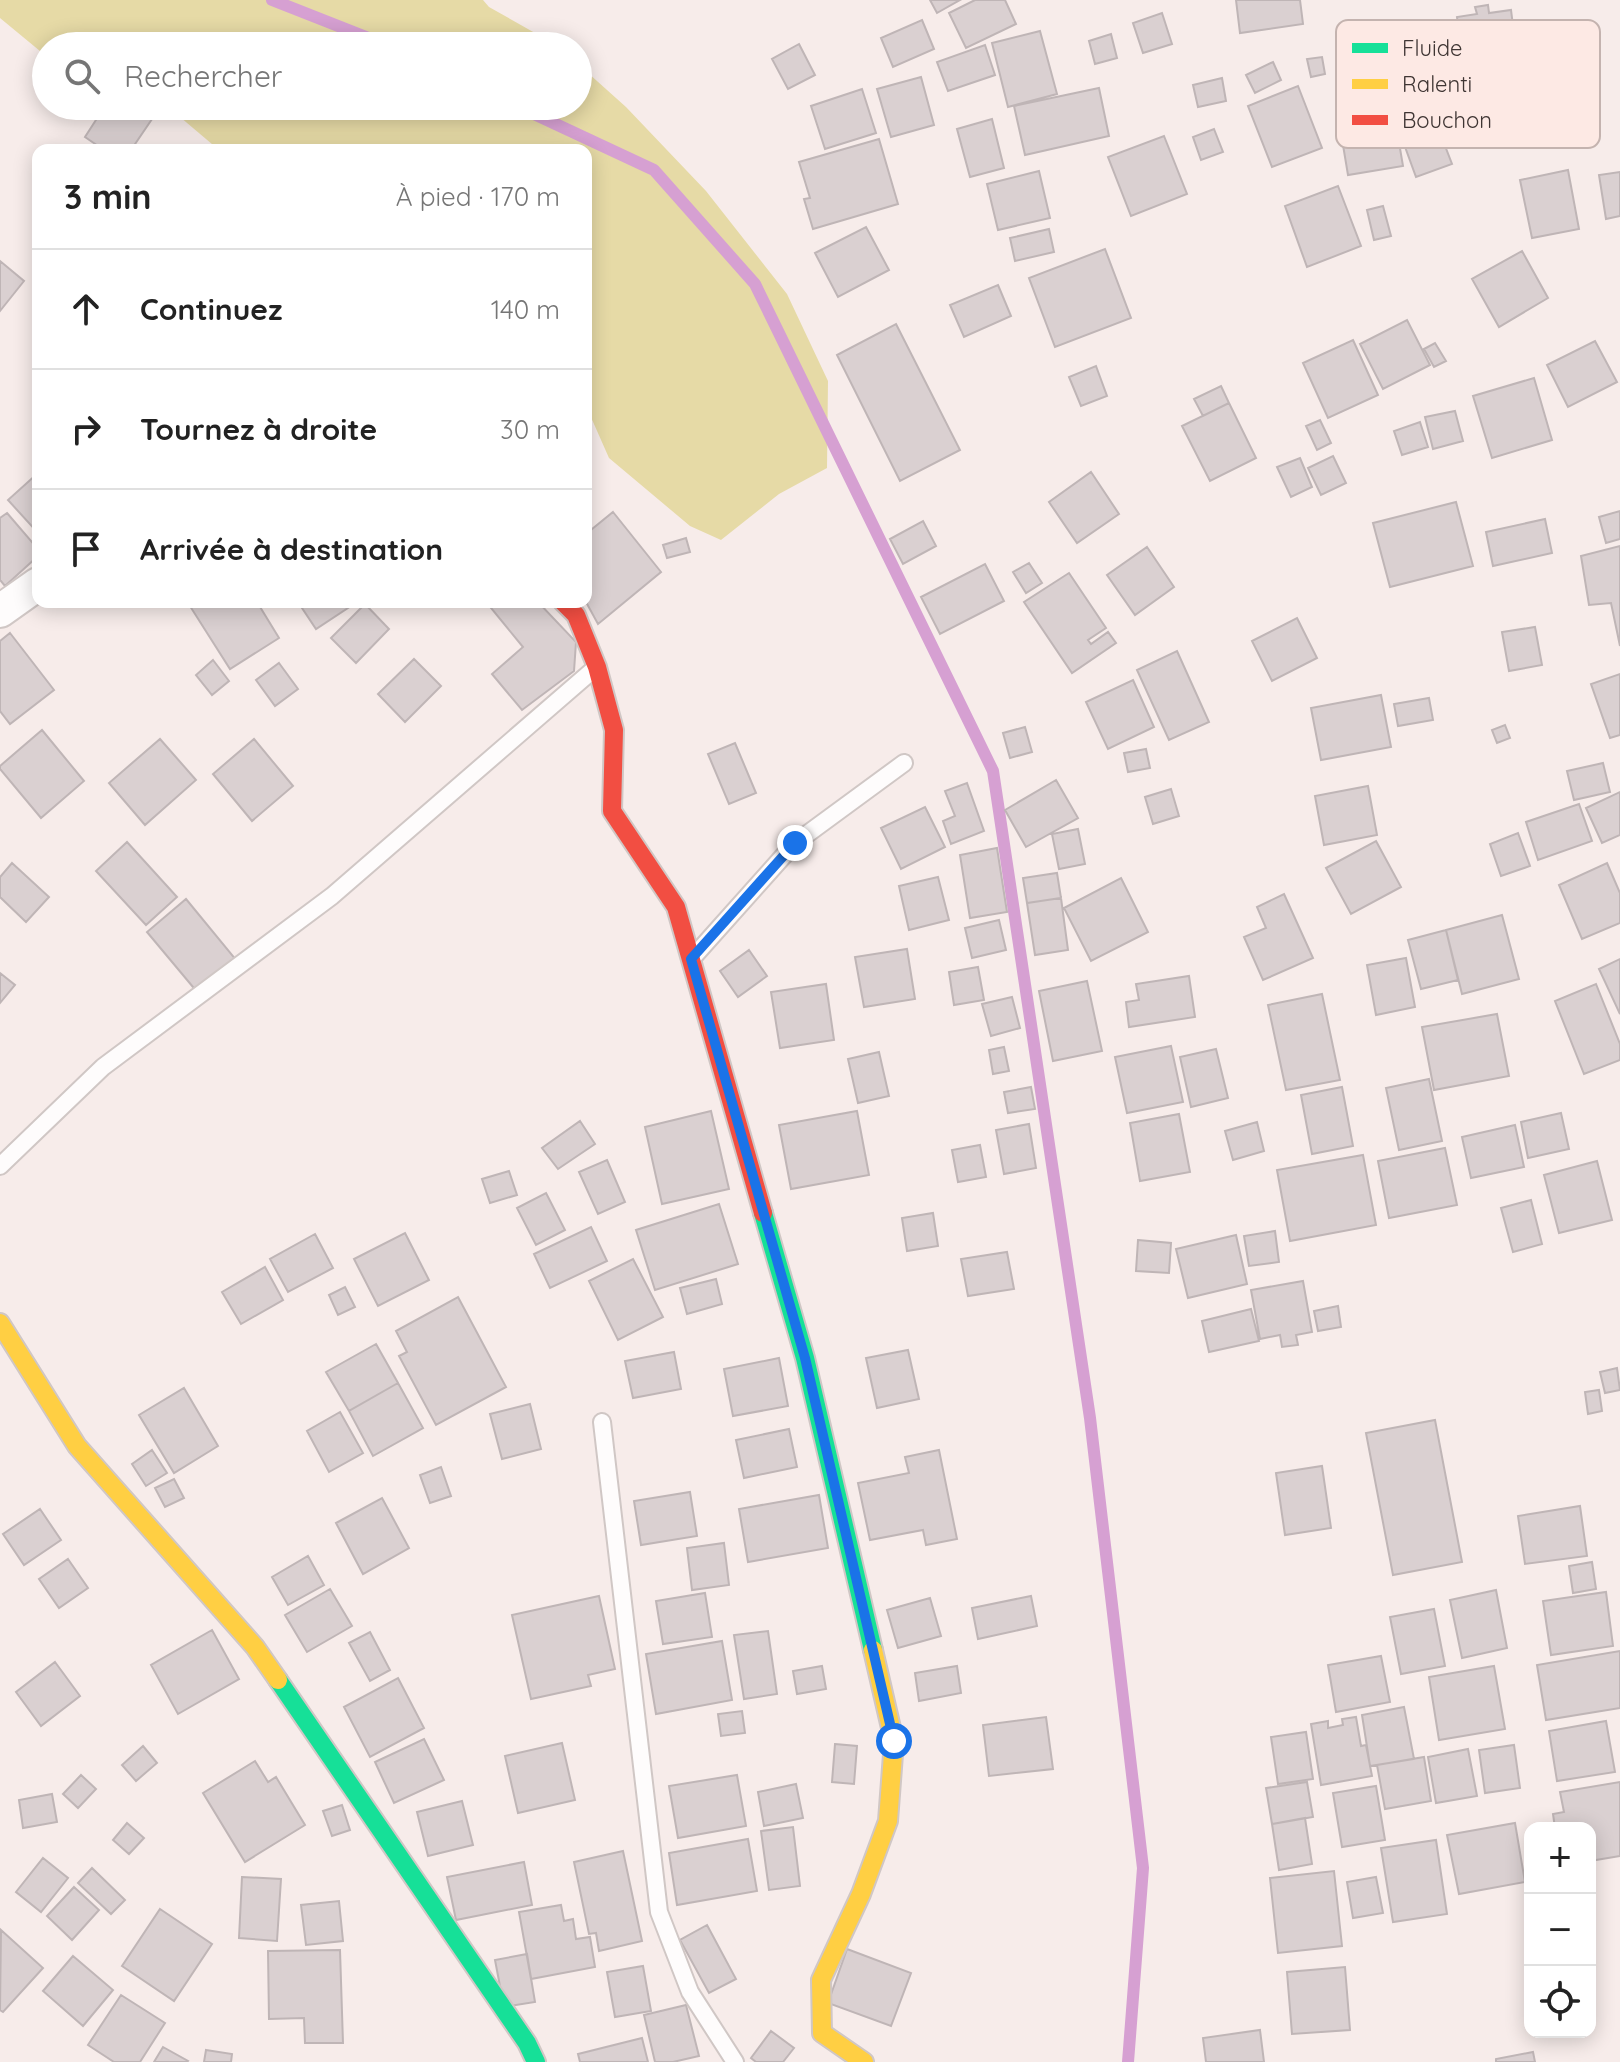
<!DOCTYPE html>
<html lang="fr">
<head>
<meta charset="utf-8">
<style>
  body { margin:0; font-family:Quicksand,sans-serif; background:#f6f6f6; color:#222 }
  .controls { position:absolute; right:24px; bottom:24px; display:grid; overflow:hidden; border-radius:16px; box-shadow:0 4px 20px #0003 }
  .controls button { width:72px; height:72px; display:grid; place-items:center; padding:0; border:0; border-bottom:2px solid #e0e0e0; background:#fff; color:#222; font:40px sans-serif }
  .stop { position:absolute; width:24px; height:24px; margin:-18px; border:6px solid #1a73e8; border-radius:50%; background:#fff }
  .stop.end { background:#1a73e8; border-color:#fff; box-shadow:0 2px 8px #0008 }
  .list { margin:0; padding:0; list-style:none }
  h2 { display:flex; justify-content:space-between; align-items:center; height:104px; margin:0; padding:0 32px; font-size:34px }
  h2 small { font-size:26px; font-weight:400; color:#767676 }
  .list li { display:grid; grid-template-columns:52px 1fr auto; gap:24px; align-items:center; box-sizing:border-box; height:120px; padding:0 32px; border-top:2px solid #e0e0e0 }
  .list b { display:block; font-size:30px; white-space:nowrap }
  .list em { font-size:26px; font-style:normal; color:#767676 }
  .icon { flex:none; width:44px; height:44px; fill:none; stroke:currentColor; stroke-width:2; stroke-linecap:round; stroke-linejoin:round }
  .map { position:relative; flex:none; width:1620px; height:2062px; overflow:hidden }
  .search { position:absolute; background:#fff; box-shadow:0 4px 20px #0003; left:32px; top:32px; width:560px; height:88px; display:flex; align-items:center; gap:20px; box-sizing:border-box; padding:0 28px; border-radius:44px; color:#767676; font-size:30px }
  .panel { position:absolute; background:#fff; box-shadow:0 4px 20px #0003; left:32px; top:144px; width:560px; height:464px; border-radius:16px }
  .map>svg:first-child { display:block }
  .green { fill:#e6daa6 }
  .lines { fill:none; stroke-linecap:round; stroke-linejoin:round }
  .stream { stroke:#d6a0d2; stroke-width:12 }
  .building { fill:#dad0d1; stroke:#bfb5b6; stroke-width:2 }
  .lane-casing { stroke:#d0c7c5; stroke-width:20 }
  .street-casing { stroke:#d0c7c5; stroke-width:36 }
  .fast-casing { stroke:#d0c7c5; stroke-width:22 }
  .slow-casing { stroke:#d0c7c5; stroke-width:22 }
  .jam-casing { stroke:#d0c7c5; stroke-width:22 }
  .lane { stroke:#fefcfc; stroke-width:16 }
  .street { stroke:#fefcfc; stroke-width:32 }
  .fast { stroke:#16e098; stroke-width:18 }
  .slow { stroke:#ffcf43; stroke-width:18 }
  .jam { stroke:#f24e42; stroke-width:18 }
  .route { stroke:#1a73e8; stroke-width:10 }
  .key { fill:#fde9e4; stroke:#c4b3af; stroke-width:2 }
  .key-label { font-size:22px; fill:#3f3533 }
</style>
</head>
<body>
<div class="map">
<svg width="1620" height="2062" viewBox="0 0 1620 2062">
  <rect width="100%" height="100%" fill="#f7ecea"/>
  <path class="green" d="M0,0H483L489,7L558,46H46V56L0,18Z
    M578,64L626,107L706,191L787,294L828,381L827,468L779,494L721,540L690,526L609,458L586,406V150H219L167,106H578Z"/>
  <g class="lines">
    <path class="stream" d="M272,0L389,46
      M517,106L654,170L755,284L993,771L1090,1418L1143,1868L1128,2062"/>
  </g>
  <path class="building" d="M930,0H960L937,13Z
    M975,0H1005L1016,24L966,48L949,13Z
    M1236,0H1300L1303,24L1240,33Z
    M1488,5L1489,13L1511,10L1519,74L1465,81L1457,17L1477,14L1475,7Z
    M1162,13L1172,44L1143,53L1133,23Z
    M922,20L934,49L893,67L881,38Z
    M1040,31L1057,94L1008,107L992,43Z
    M1111,34L1117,58L1095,64L1089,41Z
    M799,44L815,75L788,89L772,59Z
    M985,45L995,75L948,91L937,62Z
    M1322,57L1325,74L1311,77L1307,59Z
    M1273,62L1281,80L1255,93L1246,75Z
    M921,77L934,125L891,137L877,89Z
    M1222,78L1226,101L1198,107L1193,85Z
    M1298,86L1322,148L1272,167L1248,106Z
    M1099,88L1109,136L1025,155L1014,106Z
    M862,89L876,133L825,149L811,106Z
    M105,106H133L152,119L131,150H104L85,137Z
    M992,119L1004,168L970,177L957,129Z
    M1435,120L1452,164L1416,177L1400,133Z
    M1396,125L1403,166L1348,175L1341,133Z
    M1214,129L1223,152L1201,160L1193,137Z
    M1164,136L1187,194L1131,216L1108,157Z
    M879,139L898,204L813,229L804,199L810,198L799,162Z
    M1568,170L1579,229L1532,238L1520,180Z
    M1039,171L1050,218L998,230L987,184Z
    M1620,172V216L1606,219L1599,175Z
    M1338,186L1361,246L1307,267L1285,206Z
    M1383,206L1391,236L1374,240L1367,210Z
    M866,227L889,270L838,297L815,253Z
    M1049,229L1054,252L1015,261L1010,238Z
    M1105,249L1131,318L1055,347L1029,278Z
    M1522,251L1548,298L1499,327L1472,279Z
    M0,261L24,281L0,311Z
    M998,285L1011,316L964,337L950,305Z
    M1407,320L1430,365L1383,389L1360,344Z
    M896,324L960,450L900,481L837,355Z
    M1353,340L1378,395L1328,418L1303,363Z
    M1595,341L1617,382L1568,407L1547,365Z
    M1435,343L1446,361L1434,367L1424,349Z
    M1096,366L1107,396L1081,406L1069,377Z
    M1534,378L1552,440L1492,458L1473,396Z
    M1221,386L1229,403L1203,416L1194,399Z
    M1229,403L1256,458L1210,481L1182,426Z
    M1455,411L1463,441L1433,449L1425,417Z
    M1320,420L1331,443L1317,450L1306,426Z
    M1420,422L1428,447L1402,455L1394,431Z
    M1333,456L1346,483L1321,495L1308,468Z
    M1300,458L1312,487L1291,497L1277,467Z
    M1091,472L1119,514L1077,543L1049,502Z
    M38,473V533L8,500Z
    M1456,502L1473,566L1390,587L1373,523Z
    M1620,511V539L1606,543L1599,517Z
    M613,512L661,572L598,624L586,602V534Z
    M7,513L38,549V556L5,586L0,580V518Z
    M1545,519L1552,553L1493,566L1486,532Z
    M923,521L936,546L903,564L890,539Z
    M686,538L690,552L667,558L663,545Z
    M1620,546V646L1611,603L1589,605L1581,556Z
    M1147,547L1174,587L1135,615L1107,575Z
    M1029,563L1042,583L1026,593L1013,572Z
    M985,564L1004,601L940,634L921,597Z
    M1069,573L1106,628L1088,640L1091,644L1108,632L1116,643L1072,673L1024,602Z
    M190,602H257L279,638L230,669L188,603Z
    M298,602H357L316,629Z
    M499,602H538L576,642L574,671L522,710L492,674L523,647L491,608Z
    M365,604L389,629L356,663L331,638Z
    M1297,618L1317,658L1272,681L1252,641Z
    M1535,627L1542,665L1509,671L1502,632Z
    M10,633L54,690L10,724L0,711V641Z
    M1177,651L1209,722L1169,740L1137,670Z
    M414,659L441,686L405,722L378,694Z
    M213,660L229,681L212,695L196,675Z
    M279,663L298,689L275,706L256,680Z
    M1620,674V735L1610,738L1591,684Z
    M1133,680L1154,727L1108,749L1086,702Z
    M1381,695L1391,747L1321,760L1311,708Z
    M1429,698L1433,720L1398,726L1394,704Z
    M1505,725L1510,738L1497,743L1492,730Z
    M1025,727L1032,752L1010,758L1003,733Z
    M42,730L84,781L41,818L0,769V766Z
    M160,739L196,780L145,825L109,783Z
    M254,739L293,786L252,821L213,774Z
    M735,743L756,793L729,804L708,754Z
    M1146,749L1150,768L1128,772L1124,753Z
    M1603,763L1610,792L1574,800L1567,771Z
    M1056,780L1078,818L1026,847L1005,810Z
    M967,783L984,831L951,844L943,821L955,816L945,791Z
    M1368,786L1377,835L1324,845L1315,796Z
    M1171,789L1179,816L1153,824L1145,797Z
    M1620,792V835L1602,843L1586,808Z
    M1579,804L1592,841L1538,860L1526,822Z
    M925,807L945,847L901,869L881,828Z
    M1078,829L1085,864L1059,869L1052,834Z
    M1518,833L1530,866L1501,876L1490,844Z
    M1376,841L1401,887L1351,914L1326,868Z
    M127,842L177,897L146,925L96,871Z
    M997,848L1007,912L970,918L960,855Z
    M12,863L49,897L26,922L0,897V877Z
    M1607,863L1620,893V923L1582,939L1559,885Z
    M1057,873L1061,898L1027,903L1023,878Z
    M938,877L949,920L909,930L899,886Z
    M1121,878L1148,932L1091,961L1064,908Z
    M1284,894L1313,958L1263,980L1244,937L1266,928L1257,907Z
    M1061,898L1068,950L1035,955L1027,903Z
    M186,899L237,961L198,993L147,932Z
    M1502,915L1519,979L1462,994L1446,930Z
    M999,920L1006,950L972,958L965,928Z
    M1446,930L1458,980L1421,989L1408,940Z
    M907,949L915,999L864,1007L855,957Z
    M749,950L767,976L738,997L720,971Z
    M1406,958L1415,1007L1376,1015L1367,965Z
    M1620,959V1014L1599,969Z
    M978,967L984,1000L954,1005L949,972Z
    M0,973L15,985L0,1003Z
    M1189,976L1195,1017L1129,1027L1126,1002L1139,1000L1136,984Z
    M1087,981L1102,1051L1053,1061L1039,991Z
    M826,984L834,1040L780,1048L771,992Z
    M1596,984L1620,1044V1060L1584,1074L1555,1001Z
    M1322,994L1340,1080L1286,1090L1268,1005Z
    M1012,997L1020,1028L991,1036L982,1004Z
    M1497,1014L1509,1076L1434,1090L1422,1027Z
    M1171,1046L1183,1102L1127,1113L1115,1057Z
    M1004,1047L1009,1071L993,1074L989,1050Z
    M1216,1049L1228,1098L1191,1107L1180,1057Z
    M879,1052L889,1096L858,1103L848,1059Z
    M1429,1079L1442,1141L1399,1150L1386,1088Z
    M1031,1087L1035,1109L1008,1113L1004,1092Z
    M1342,1087L1353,1146L1312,1154L1301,1095Z
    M711,1111L729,1189L662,1204L645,1127Z
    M857,1111L869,1175L791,1189L779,1125Z
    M1561,1113L1569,1149L1528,1158L1521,1122Z
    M1179,1114L1190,1172L1140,1181L1130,1123Z
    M580,1121L595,1144L558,1169L542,1148Z
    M1257,1122L1264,1151L1233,1160L1225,1131Z
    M1029,1124L1036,1168L1004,1174L996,1130Z
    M1515,1125L1524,1167L1471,1178L1462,1137Z
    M980,1145L986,1177L958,1182L952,1150Z
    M1445,1148L1457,1205L1389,1218L1378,1161Z
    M1363,1155L1376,1225L1290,1241L1277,1170Z
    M607,1160L625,1202L598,1214L579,1172Z
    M1597,1161L1612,1220L1559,1233L1544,1175Z
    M509,1171L517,1195L490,1203L482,1179Z
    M546,1193L565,1230L536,1245L517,1208Z
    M1531,1200L1542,1244L1513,1252L1501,1208Z
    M719,1204L738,1264L655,1290L636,1230Z
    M933,1213L938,1246L907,1251L902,1218Z
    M591,1227L607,1261L550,1288L534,1254Z
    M1275,1231L1279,1262L1249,1266L1244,1236Z
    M405,1233L429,1280L378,1306L354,1259Z
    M315,1234L333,1268L288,1292L270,1259Z
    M1236,1235L1247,1284L1188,1298L1176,1249Z
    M1138,1240L1171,1243L1169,1273L1136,1271Z
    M1007,1252L1014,1289L968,1296L961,1259Z
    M633,1259L663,1317L618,1340L589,1281Z
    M265,1267L283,1300L241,1324L222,1292Z
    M716,1279L722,1304L687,1314L680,1288Z
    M1303,1281L1312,1332L1296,1335L1298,1345L1282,1347L1280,1335L1260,1339L1251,1290Z
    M345,1287L355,1307L338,1315L329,1295Z
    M458,1297L506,1387L436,1425L399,1356L407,1352L396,1331Z
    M1338,1306L1341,1327L1318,1331L1314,1311Z
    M1251,1309L1259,1341L1209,1352L1202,1321Z
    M376,1344L398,1383L349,1411L326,1372Z
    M908,1350L919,1399L877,1408L866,1358Z
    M674,1352L681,1389L633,1398L625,1361Z
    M779,1358L788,1406L733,1416L724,1369Z
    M1617,1368L1620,1390L1605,1393L1600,1372Z
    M398,1383L423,1428L373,1456L349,1411Z
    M184,1388L218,1446L174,1473L139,1415Z
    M1599,1390L1602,1411L1588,1414L1585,1392Z
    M530,1404L541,1449L502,1459L490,1414Z
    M340,1412L363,1453L329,1472L307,1431Z
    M1435,1420L1462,1562L1393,1575L1366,1433Z
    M789,1429L797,1467L744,1478L736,1440Z
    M152,1450L167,1473L146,1486L132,1464Z
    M939,1450L957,1539L926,1545L923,1530L870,1540L858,1483L909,1473L905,1457Z
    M1322,1466L1331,1528L1285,1535L1276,1473Z
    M441,1467L451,1496L430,1503L420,1475Z
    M174,1479L184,1498L165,1507L155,1488Z
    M690,1492L697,1536L641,1545L634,1501Z
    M819,1495L828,1548L748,1562L739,1509Z
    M382,1498L409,1548L363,1574L336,1523Z
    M1580,1506L1587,1556L1525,1564L1518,1516Z
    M40,1509L61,1540L24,1565L3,1534Z
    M724,1543L729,1585L692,1590L687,1548Z
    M308,1556L324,1585L288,1605L272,1577Z
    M68,1559L88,1588L59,1608L39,1579Z
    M1592,1562L1596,1589L1573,1593L1569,1566Z
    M330,1589L352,1626L307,1652L285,1615Z
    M1496,1590L1507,1648L1462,1658L1450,1600Z
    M1606,1592L1613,1646L1551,1655L1543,1601Z
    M705,1593L712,1637L663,1644L656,1601Z
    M599,1596L615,1669L588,1675L591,1686L531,1699L512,1615Z
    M1031,1596L1037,1626L978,1639L972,1608Z
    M930,1598L941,1636L898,1648L887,1610Z
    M1434,1609L1445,1666L1401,1674L1390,1617Z
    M212,1630L239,1679L178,1714L151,1665Z
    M768,1631L777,1694L744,1699L734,1635Z
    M370,1632L390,1670L370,1681L349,1643Z
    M722,1641L732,1700L656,1714L646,1654Z
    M1620,1651V1708L1546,1720L1537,1665Z
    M1381,1656L1390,1702L1336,1712L1328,1665Z
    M55,1662L80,1696L41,1726L16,1692Z
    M822,1666L826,1689L797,1694L793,1671Z
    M957,1666L961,1693L919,1701L915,1673Z
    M1494,1666L1505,1729L1439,1740L1429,1677Z
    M398,1678L424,1728L370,1757L344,1707Z
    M1404,1707L1414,1759L1370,1766L1362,1715Z
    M742,1711L745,1733L721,1736L718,1714Z
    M1046,1717L1053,1769L989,1776L983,1725Z
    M1356,1717L1361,1746L1366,1745L1372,1776L1321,1785L1311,1724L1328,1721V1728L1343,1725L1342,1719Z
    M1606,1721L1615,1772L1557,1781L1549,1731Z
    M1306,1732L1313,1779L1278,1784L1271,1737Z
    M424,1739L444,1780L394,1803L375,1762Z
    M562,1743L575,1800L518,1813L505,1756Z
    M835,1744L857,1746L854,1784L832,1782Z
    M1514,1745L1520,1788L1485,1793L1479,1750Z
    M143,1746L157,1763L136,1781L122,1765Z
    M1468,1749L1477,1796L1436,1803L1428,1757Z
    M1424,1757L1431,1801L1385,1809L1377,1765Z
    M255,1761L268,1782L276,1777L305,1825L245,1862L203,1793Z
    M81,1775L96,1789L78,1808L63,1794Z
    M737,1775L746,1826L678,1838L669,1786Z
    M1307,1782L1313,1817L1272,1824L1266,1788Z
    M1620,1782V1856L1590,1861V1828H1555L1553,1814L1564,1812L1560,1792Z
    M796,1784L803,1818L764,1826L758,1792Z
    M1376,1786L1385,1840L1342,1847L1333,1793Z
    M52,1794L57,1822L23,1828L19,1800Z
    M462,1801L473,1845L428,1856L417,1812Z
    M342,1805L350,1830L332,1836L323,1811Z
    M1305,1818L1312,1864L1279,1870L1272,1824Z
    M127,1823L144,1838L129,1854L113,1840Z
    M1515,1823L1525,1882L1459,1894L1447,1835Z
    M793,1827L800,1886L769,1890L761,1831Z
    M748,1839L757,1891L677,1905L669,1853Z
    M1436,1840L1447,1914L1393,1922L1381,1848Z
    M623,1851L642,1941L599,1951L596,1933L589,1934L574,1862Z
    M43,1858L68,1878L41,1912L16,1892Z
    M524,1862L532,1905L456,1920L447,1877Z
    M92,1868L125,1900L111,1914L78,1883Z
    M1334,1871L1342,1946L1278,1953L1270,1878Z
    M242,1877L281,1879L277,1941L239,1938Z
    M1376,1877L1383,1913L1353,1918L1347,1882Z
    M74,1887L99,1910L72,1940L47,1916Z
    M339,1901L343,1941L306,1945L301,1905Z
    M561,1905L564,1921L573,1919L576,1939L590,1937L595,1967L531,1979L519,1912Z
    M160,1909L212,1944L174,2001L122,1966Z
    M707,1925L736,1979L709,1993L680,1940Z
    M1,1930L43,1968L3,2012L0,2010Z
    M847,1949L911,1973L891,2026L828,2003Z
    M340,1950L343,2043H305L304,2018L269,2019L268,1951Z
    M527,1954L535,2002L504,2007L495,1960Z
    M73,1956L113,1990L83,2026L43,1991Z
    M643,1966L651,2011L615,2017L607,1972Z
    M1345,1967L1350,2030L1292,2034L1287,1972Z
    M121,1995L165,2023L140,2062H114L88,2045Z
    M686,2005L699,2056L673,2062H655L644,2015Z
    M1260,2030L1264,2062H1206L1203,2038Z
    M771,2031L794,2048L783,2062H756L751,2058Z
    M642,2038L648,2062H580L578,2054Z
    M163,2047L188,2061L187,2062H154Z
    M206,2050L232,2054L231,2062H204Z
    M1533,2052L1535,2062H1496V2059Z"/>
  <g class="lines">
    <defs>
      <path id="lane" d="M695,955L795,843L904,763
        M0,1166L103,1067L332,896L593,670
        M602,1422L659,1912L690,1992L735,2062"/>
      <path id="street" d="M0,611L38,584"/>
      <path id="fast" d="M763,1213L805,1358L873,1650
        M278,1680L527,2043L536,2062"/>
      <path id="slow" d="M0,1323L77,1446L255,1647L278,1680
        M864,2062L822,2033L821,1980L861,1894L888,1821L894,1741L873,1650"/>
      <path id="jam" d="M563,602L576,615L597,667L614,730L612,811L676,907L763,1213"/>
    </defs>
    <use href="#lane" class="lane-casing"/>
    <use href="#street" class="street-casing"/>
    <use href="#fast" class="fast-casing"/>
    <use href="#slow" class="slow-casing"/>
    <use href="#jam" class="jam-casing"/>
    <use href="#lane" class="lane"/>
    <use href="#street" class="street"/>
    <use href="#fast" class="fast"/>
    <use href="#slow" class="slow"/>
    <use href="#jam" class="jam"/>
  </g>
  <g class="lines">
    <path class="route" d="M795,843L691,959L805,1358L894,1741"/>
  </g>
  <rect x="1336" y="20" width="264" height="128" rx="12" class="key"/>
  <rect x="1352" y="43" width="36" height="10" fill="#16e098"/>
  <rect x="1352" y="79" width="36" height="10" fill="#ffcf43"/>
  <rect x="1352" y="115" width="36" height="10" fill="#f24e42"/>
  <g class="key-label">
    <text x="1402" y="56">Fluide</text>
    <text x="1402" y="92">Ralenti</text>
    <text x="1402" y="128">Bouchon</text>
  </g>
</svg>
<div class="controls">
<button>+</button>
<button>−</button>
<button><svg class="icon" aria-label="locate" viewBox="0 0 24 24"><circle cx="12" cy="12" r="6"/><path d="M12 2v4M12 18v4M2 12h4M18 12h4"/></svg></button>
</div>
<div class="stop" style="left:894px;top:1741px"></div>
<div class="stop end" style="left:795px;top:843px"></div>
<div class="search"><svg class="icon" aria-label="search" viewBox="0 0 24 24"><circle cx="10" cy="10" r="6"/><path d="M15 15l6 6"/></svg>Rechercher</div>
<section class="panel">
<h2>3 min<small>À pied · 170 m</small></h2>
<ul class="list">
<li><svg class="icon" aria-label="ahead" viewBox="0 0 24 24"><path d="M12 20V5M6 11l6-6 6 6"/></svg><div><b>Continuez</b></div><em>140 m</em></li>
<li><svg class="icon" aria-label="right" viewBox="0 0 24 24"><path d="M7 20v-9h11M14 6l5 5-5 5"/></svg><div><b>Tournez à droite</b></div><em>30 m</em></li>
<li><svg class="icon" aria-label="arrive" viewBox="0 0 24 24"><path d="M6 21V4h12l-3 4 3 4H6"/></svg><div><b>Arrivée à destination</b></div></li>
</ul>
</section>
</div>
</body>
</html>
